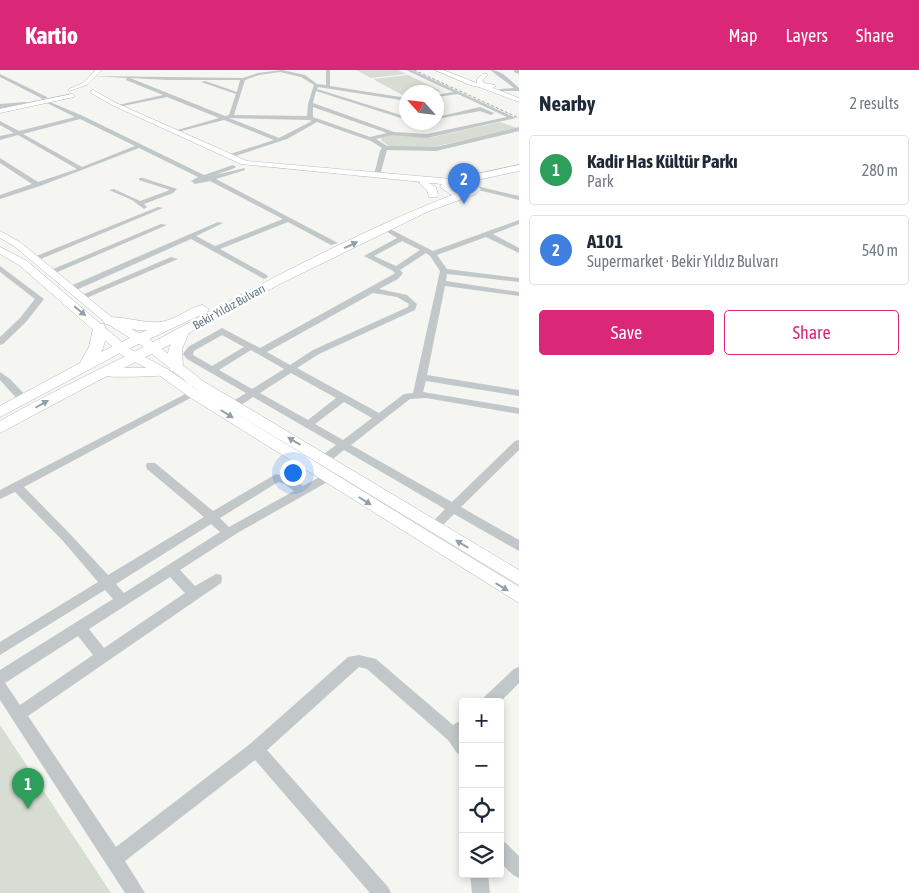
<!DOCTYPE html>
<html lang="en">
<head>
<meta charset="utf-8">
<style>
  body { margin:0; font-family:"Asap Condensed",sans-serif; background:#f6f6f7; color:#1f2937 }
  .controls { position:absolute; right:15px; bottom:15px; display:grid; overflow:hidden; border-radius:5px; box-shadow:0 2px 8px #0003 }
  .controls button { width:45px; height:45px; display:grid; place-items:center; padding:0; border:0; border-bottom:1px solid #e0e1e3; background:#fff; color:#1f2937; font:25px sans-serif }
  .compass { position:absolute; left:399px; top:15px; width:45px; height:45px; border-radius:50%; background:#fff; box-shadow:0 2px 8px #0003; rotate:297deg }
  .you { position:absolute; left:292px; top:402px; width:18px; height:18px; margin:-12px; border:4px solid #fff; border-radius:50%; background:#1a73e8; box-shadow:0 0 0 8px #1a73e833 }
  .badge { display:grid; place-items:center; width:32px; height:32px; border-radius:50%; background:#db2777; color:#fff; font-size:16px; font-weight:700 }
  .pin { position:absolute; translate:-50% -41px; filter:drop-shadow(0 1px 2px #0008) }
  .pin::after { content:''; position:absolute; top:26px; width:18px; height:15px; background:inherit; clip-path:polygon(0 0,100% 0,50% 100%) }
  .list { margin:0; padding:0; list-style:none }
  h2 { display:flex; justify-content:space-between; align-items:center; height:65px; margin:0; padding:0 20px; font-size:21px }
  h2 small { font-size:16px; font-weight:400; color:#747a83 }
  .list li { display:grid; grid-template-columns:32px 1fr auto; gap:15px; align-items:center; box-sizing:border-box; height:70px; margin:0 10px 10px; padding:0 10px; border:1px solid #e0e1e3; border-radius:5px }
  .list b { display:block; font-size:19px; white-space:nowrap }
  .list p { margin:0; font-size:16px; white-space:nowrap; color:#747a83 }
  .list em { font-size:16px; font-style:normal; color:#747a83 }
  .actions { display:flex; gap:10px; padding:15px 20px }
  .actions a { flex:1; padding:11px 0; border:1px solid #db2777; border-radius:5px; text-align:center; font-size:18px; color:#db2777 }
  .actions .main { background:#db2777; color:#fff }
  .icon { flex:none; width:28px; height:28px; fill:none; stroke:currentColor; stroke-width:2; stroke-linecap:round; stroke-linejoin:round }
  .map { position:relative; flex:none; width:519px; height:823px; overflow:hidden }
  header { display:flex; align-items:center; gap:30px; box-sizing:border-box; height:70px; padding:0 25px; background:#db2777; color:#fff }
  header strong { font-size:24px }
  nav { display:flex; gap:28px; margin-inline-start:auto; font-size:18px }
  main { display:flex }
  aside { flex:1; background:#fff }
  .map>svg:first-child { display:block }
  .green { fill:#d7ddd2 }
  .lines { fill:none; stroke-linecap:round; stroke-linejoin:round }
  .secondary-casing { stroke:#b4bbbe; stroke-width:1 }
  .primary-casing { stroke:#b5babd; stroke-width:1 }
  .street { fill:#c2c7c9; fill-rule:evenodd }
  .secondary { fill:#fff; fill-rule:evenodd }
  .primary { fill:#fff; fill-rule:evenodd }
  .rail { stroke:#a0a9ad; stroke-width:1; stroke-dasharray:3 2; stroke-linecap:butt }
  .oneway { fill:#92a1a9 }
  .labels { text-anchor:middle; dominant-baseline:central; stroke-width:5; stroke-linejoin:round; paint-order:stroke }
  .far-street-label { font-size:12px; fill:#637984; stroke:#fff }
</style>
</head>
<body>
<header>
<strong>Kartio</strong>
<nav><a>Map</a><a>Layers</a><a>Share</a></nav>
</header>
<main>
<div class="map">
<svg width="519" height="823" viewBox="0 0 519 823">
  <rect width="100%" height="100%" fill="#f5f5f1"/>
  <path class="green" d="M356,0H398L406,4L371,8Z
    M408,5L441,21L407,22L406,26H404L373,9Z
    M500,52L517,58L438,76L440,77H390L381,70L382,67L395,64L429,68Z
    M0,655L111,823H0Z"/>
  <g class="lines">
    <defs>
      <path id="secondary" d="M96,0H102L87,15L69,21V19L83,13Z
        M435,0H443L477,13V9L483,4H487V6L482,10L484,13L495,15V17L493,18L519,28V32L479,17L470,15Z
        M93,20L116,33L247,91L452,109L456,112L452,115L241,94L112,35L91,23V21Z
        M72,24L74,25V27L0,43V39Z
        M0,161L20,172L114,249L149,269L203,311L519,500V515L193,317L141,275L106,253L14,176L0,168Z
        M0,177L27,191L130,279L167,299L198,320L519,517V533L188,326L159,305L122,285L19,195L0,184Z"/>
      <path id="primary" d="M519,95V101L472,111L481,119L476,124L429,141L282,213L189,263L182,279L183,298L181,301H171C166,294 167,281 171,274L124,298H163L168,299L170,302L168,305C163,306 110,308 107,306L0,363V351C51,322 104,298 155,271C252,219 350,165 452,125L440,117L444,111ZM451,115L465,116L470,119L458,120Z
        M424,110L436,117L438,125L437,127H429L427,120L419,113Z
        M202,235L209,239L207,242L126,280L0,347V336L80,293L89,277L94,254H104C108,262 105,274 101,282L147,260H137L105,254L103,251L105,248C121,244 147,256 165,251C178,248 189,238 202,235Z"/>
    </defs>
    <use href="#secondary" class="secondary-casing"/>
    <use href="#primary" class="primary-casing"/>
    <path class="street" d="M282,0L305,5L317,14L326,15V0H330V16L407,28V31L318,17L317,19L407,47V50L316,21L313,33L394,62L427,64L507,47L458,24L437,27V25L453,22L406,0H412L516,48L427,68L392,65L376,69L387,76L436,77L519,57V61L436,81L387,80L380,105L377,107L374,105L380,81L382,78L371,71L317,52L287,69L229,88L226,86L227,85L274,70L224,50L174,63V61L219,48L167,27L118,37V35L163,25L126,10L127,8L92,6L243,8L258,3ZM280,2L301,7L314,15L308,34L307,46L234,45L245,10L259,5ZM130,8L168,10H240L237,22L205,11L201,12L236,24L229,45L225,46ZM313,37L387,63L370,67L313,47ZM229,48L309,50L312,51L279,68Z
      M490,0C502,0 510,10 519,18V21H498L500,19L514,18Z
      M514,0H519V4L514,2Z
      M0,4L47,27V28L43,29L0,7Z
      M45,30L83,46L204,105L233,95L236,97L235,98L215,105L245,98V100L216,109L338,173L331,175L288,152L220,179L267,205L268,207L264,209L191,169L74,221H68V217L218,152L223,153L196,166L215,176L283,149L210,111L195,114L191,111L198,107L139,78L40,116L0,129V125L32,114L0,93V88L38,112L77,99L18,65L0,70V66L14,63L0,55V51L19,61L75,47L45,32ZM80,49L135,76L82,97L23,64Z
      M26,32L28,34L0,38V34Z
      M480,37L494,43L491,45L480,41L437,49V47Z
      M139,108H143L177,119L173,123L144,134L147,137L144,139L132,130L109,120L114,119L140,131L170,120L139,110Z
      M476,116L519,126V130L474,119V117Z
      M158,137L163,138L36,191L29,189Z
      M519,150V154L493,164L519,178V183L486,167L437,185L447,199L519,208V212L447,204L446,211L519,222V226L445,216L427,305L519,320V326L426,311L423,322L519,338V344L426,328L410,329L351,375L452,432L515,371L519,370V380L461,437L519,470V481L454,444L438,460H430L428,457L445,439L344,380L328,393H320L319,390L320,387L336,375L253,327L238,337H230L229,335L230,333L246,323L187,289L183,284L188,277L222,258L260,278L392,205L395,203L393,201L364,186L397,168L384,160V158H388L433,181ZM402,171L420,180L396,196L374,186ZM426,183L430,186L440,201L413,323L404,324L379,343L297,298L319,284L415,240L417,234L407,225L379,219L398,209L403,203L400,200ZM373,223L397,227L409,234L408,237L313,280L290,295L267,282ZM222,265L244,277L212,296L193,285L194,281ZM251,280L284,299L252,319L219,300ZM291,303L336,328L308,350L260,323ZM344,332L372,348L343,370L315,354Z
      M161,154L167,155L53,204L46,202Z
      M171,187L178,189L84,229L77,227Z
      M0,196L44,229L26,252L3,274L0,275V267L20,248L35,229L0,202Z
      M0,302L10,309L28,328L29,330L28,332H20L0,310Z
      M193,320L198,323L196,325L24,417L71,465L108,505L204,447L147,399L146,396L147,393H155L213,441L276,404L292,408L303,416L327,403L333,407L331,410L239,462L180,500L195,516L216,504L221,505L222,509L221,513L28,646L116,777L250,674L348,587L359,585L376,589L453,655L463,649V686L457,683L448,670L367,599L359,597L267,680L388,817L391,823H370L255,690L125,791L145,823H125L0,630V600L113,529L105,520L0,585V572L98,512L63,471L15,422L0,429V420ZM278,412L284,414L294,421L229,457L220,448ZM211,454L220,462L124,523L116,514ZM170,507L185,523L104,578L89,559ZM78,566L93,585L20,635L5,613Z
      M519,597V613L500,632H482L484,627L514,599Z
      M500,770L506,773L519,786V808L513,805L500,792Z
      M470,804H488L490,823H472Z"/>
    <use href="#secondary" class="secondary"/>
    <use href="#primary" class="primary"/>
    <path class="rail" d="M414,0L519,48"/>
  </g>
  <defs><path id="oneway-solid" d="M-6-.8H1V-3.2L6.5 0L1 3.2V.8H-6Z" transform="scale(1.25)"/></defs>
  <g class="oneway">
    <use href="#oneway-solid" transform="translate(351 175) rotate(-25)"/>
    <use href="#oneway-solid" transform="translate(80 241) rotate(39)"/>
    <use href="#oneway-solid" transform="translate(42 334) rotate(-30)"/>
    <use href="#oneway-solid" transform="translate(227 344) rotate(32)"/>
    <use href="#oneway-solid" transform="translate(294 371) rotate(-149)"/>
    <use href="#oneway-solid" transform="translate(365 431) rotate(32)"/>
    <use href="#oneway-solid" transform="translate(462 474) rotate(-149)"/>
    <use href="#oneway-solid" transform="translate(502 517) rotate(31)"/>
  </g>
  <g class="labels">
    <g class="far-street-label">
      <text transform="translate(229 237) rotate(-29)">Bekir Yıldız Bulvarı</text>
    </g>
  </g>
</svg>
<div class="controls">
<button>+</button>
<button>−</button>
<button><svg class="icon" aria-label="locate" viewBox="0 0 24 24"><circle cx="12" cy="12" r="6"/><path d="M12 2v4M12 18v4M2 12h4M18 12h4"/></svg></button>
<button><svg class="icon" aria-label="layers" viewBox="0 0 24 24"><path d="M12 4l9 5-9 5-9-5zM3 14l9 5 9-5"/></svg></button>
</div>
<svg class="compass" viewBox="-18 -18 36 36"><path d="M0-13l5 13h-10z" fill="#e53935"/><path d="M0 13l5-13h-10z" fill="#747a83"/></svg>
<div class="you"></div>
<div class="pin badge" style="left:28px;top:739px;background:#2e9e5b">1</div>
<div class="pin badge" style="left:464px;top:134px;background:#3f7fe0">2</div>
</div>
<aside>
<h2>Nearby<small>2 results</small></h2>
<ul class="list">
<li><span class="badge" style="background:#2e9e5b">1</span><div><b>Kadir Has Kültür Parkı</b><p>Park</p></div><em>280 m</em></li>
<li><span class="badge" style="background:#3f7fe0">2</span><div><b>A101</b><p>Supermarket · Bekir Yıldız Bulvarı</p></div><em>540 m</em></li>
</ul>
<div class="actions"><a class="main">Save</a><a>Share</a></div>
</aside>
</main>
</body>
</html>
